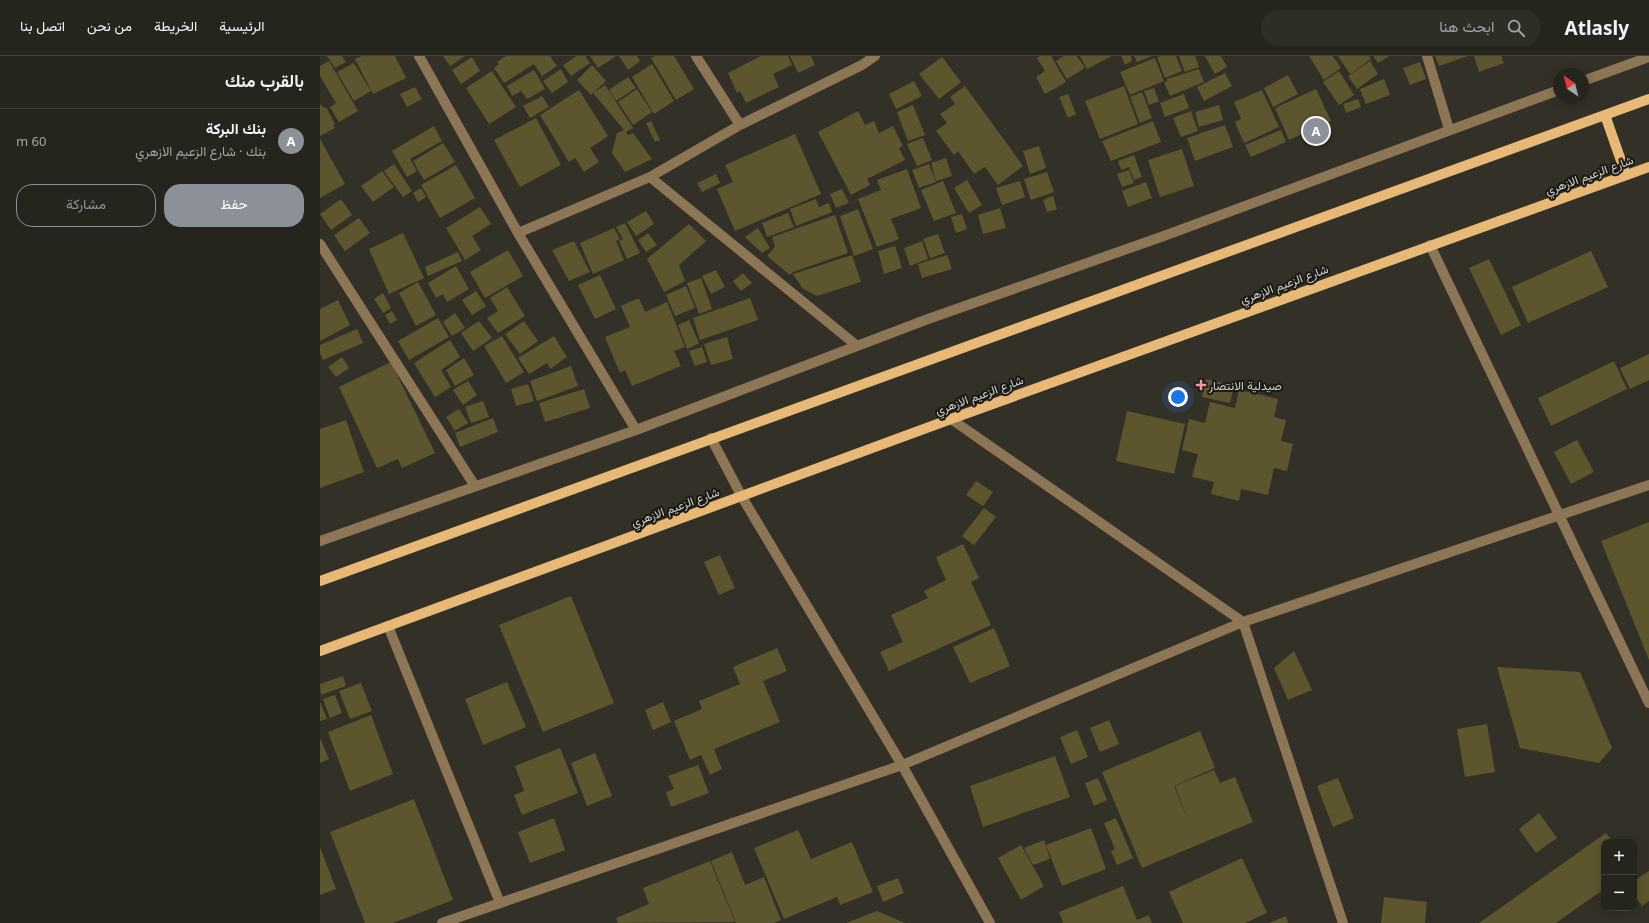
<!DOCTYPE html>
<html lang="ar">
<head>
<meta charset="utf-8">
<style>
  body { margin:0; font-family:"Noto Sans",Vazirmatn,sans-serif; background:#2e2d26; color:#f1f3f6; direction:rtl }
  .controls { position:absolute; right:12px; bottom:12px; display:grid; overflow:hidden; border-radius:8px; box-shadow:0 2px 10px #0003 }
  .controls button { width:36px; height:36px; display:grid; place-items:center; padding:0; border:0; border-bottom:1px solid #42423b; background:#26251d; color:#f1f3f6; font:20px sans-serif }
  .compass { position:absolute; left:1233px; top:12px; width:36px; height:36px; border-radius:50%; background:#26251d; box-shadow:0 2px 10px #0003; rotate:325deg }
  .you { position:absolute; left:858px; top:341px; width:14px; height:14px; margin:-10px; border:3px solid #fff; border-radius:50%; background:#1a73e8; box-shadow:0 0 0 6px #1a73e833 }
  .badge { display:grid; place-items:center; width:26px; height:26px; border-radius:50%; background:#8c9099; color:#fff; font-size:13px; font-weight:700 }
  .pin { position:absolute; translate:-50% -50%; border:2px solid #fff; box-shadow:0 1px 4px #0006 }
  .list { margin:0; padding:0; list-style:none }
  h2 { display:flex; justify-content:space-between; align-items:center; height:52px; margin:0; padding:0 16px; font-size:17px }
  h2 small { font-size:13px; font-weight:400; color:#a4a5a4 }
  .list li { display:grid; grid-template-columns:26px 1fr auto; gap:12px; align-items:center; box-sizing:border-box; height:64px; padding:0 16px; border-top:1px solid #42423b }
  .list b { display:block; font-size:15px; white-space:nowrap }
  .list p { margin:0; font-size:13px; white-space:nowrap; color:#a4a5a4 }
  .list em { font-size:13px; font-style:normal; color:#a4a5a4 }
  .actions { display:flex; gap:8px; padding:12px 16px }
  .actions a { flex:1; padding:9px 0; border:1px solid #8c9099; border-radius:16px; text-align:center; font-size:14px; color:#8c9099 }
  .actions .main { background:#8c9099; color:#fff }
  .icon { flex:none; width:22px; height:22px; fill:none; stroke:currentColor; stroke-width:2; stroke-linecap:round; stroke-linejoin:round }
  .map { position:relative; flex:none; width:1329px; height:867px; overflow:hidden; direction:ltr }
  header { display:flex; align-items:center; gap:24px; box-sizing:border-box; height:56px; padding:0 20px; background:#26251d; border-bottom:1px solid #42423b }
  header strong { font-size:19px }
  nav { display:flex; gap:22px; margin-inline-start:auto; font-size:14px }
  .search { width:280px; height:36px; background:#2e2d26; display:flex; align-items:center; gap:10px; box-sizing:border-box; padding:0 14px; border-radius:22px; color:#a4a5a4; font-size:15px }
  main { display:flex }
  aside { flex:1; background:#26251d }
  .map>svg:first-child { display:block }
  .building { fill:#5c552d }
  .lines { fill:none; stroke-linecap:round; stroke-linejoin:round }
  .minor { stroke:#8c7656; stroke-width:10 }
  .major { stroke:#e8b976; stroke-width:10 }
  .poi-dot { fill:#f39aaa; stroke:#1a1914; stroke-width:1.5 }
  .labels { text-anchor:middle; dominant-baseline:central; stroke-width:4; stroke-linejoin:round; paint-order:stroke }
  .street-label { font-size:12px; fill:#d3d2cb; stroke:#1a1914 }
  .poi-label { font-size:12px; fill:#d3d2cb; stroke:#1a1914; text-anchor:start }
</style>
</head>
<body>
<header>
<strong>Atlasly</strong>
<div class="search"><svg class="icon" aria-label="search" viewBox="0 0 24 24"><circle cx="10" cy="10" r="6"/><path d="M15 15l6 6"/></svg>ابحث هنا</div>
<nav><a>الرئيسية</a><a>الخريطة</a><a>من نحن</a><a>اتصل بنا</a></nav>
</header>
<main>
<div class="map">
<svg width="1329" height="867" viewBox="0 0 1329 867">
  <rect width="100%" height="100%" fill="#333127"/>
  <path class="building" d="M7,0H22L26,6L15,12Z
    M42,0H75L86,22L53,38L35,3Z
    M123,0H145L130,10Z
    M186,0H230L237,10L222,20L214,8L184,27L174,12L179,8L177,6Z
    M257,0H265L270,7L251,20L243,9Z
    M270,0H296L278,12Z
    M299,0H317L320,5L308,14Z
    M335,0H354L374,33L356,44L331,2Z
    M441,0H468L472,9L453,18L459,31L426,47L420,35L417,37L408,17Z
    M470,0H491L495,9L478,17Z
    M720,0H731L746,26L725,38L716,21L725,15L717,2Z
    M744,0H757L765,12L747,23L736,5Z
    M760,0H792L767,13Z
    M801,0H811L812,5L805,9Z
    M814,0H832L817,6Z
    M841,0H856L862,15L845,22L837,1Z
    M859,0H875L879,11L865,16Z
    M885,0H901L907,11L895,18Z
    M989,0H1013L1021,12L1004,24Z
    M1018,0H1049L1051,3L1030,18Z
    M1053,0H1069L1058,7Z
    M1115,0H1148L1119,10Z
    M1154,0H1181L1184,7L1159,16Z
    M152,1L160,15L141,28L132,14Z
    M622,1L641,26L619,43L599,18Z
    M835,2L844,25L810,39L800,16Z
    M9,5L38,55L19,66L10,51L16,47L0,20V10Z
    M1050,5L1058,18L1037,33L1028,20Z
    M1100,6L1106,23L1090,29L1083,12Z
    M34,7L51,35L34,45L17,16Z
    M332,8L354,45L334,58L312,21Z
    M272,9L286,25L271,39L257,24Z
    M241,13L248,26L232,37L223,25Z
    M879,13L884,26L850,40L844,26L847,25V23Z
    M214,14L225,33L207,43L201,35L192,40L187,30Z
    M172,15L196,51L169,68L146,32Z
    M1019,15L1034,39L1019,49L1003,26Z
    M905,17L912,30L884,45L877,31Z
    M968,19L978,38L953,51L944,32Z
    M308,21L316,32L296,45L289,34Z
    M1064,23L1070,39L1046,48L1040,33Z
    M594,25L602,40L576,53L569,38Z
    M285,29L313,72L306,76L308,79L313,77L332,103L305,116L292,97L297,77L304,74L273,37Z
    M645,30L703,110L678,129L665,111L654,118L638,95L634,99L616,75L627,67L620,58L635,48L630,41Z
    M804,30L818,68L780,83L765,45Z
    M95,31L102,43L87,51L80,38Z
    M834,32L839,45L829,49L824,35Z
    M317,33L332,56L313,69L298,46Z
    M996,33L1011,65L969,84L955,52Z
    M259,34L288,80L270,92L279,106L264,116L255,102L249,106L220,59Z
    M942,34L959,71L924,87L915,66L921,63L914,46Z
    M822,36L832,62L820,67L810,41Z
    M748,38L756,58L748,62L739,41Z
    M864,38L869,52L845,61L840,47Z
    M222,40L229,51L210,62L203,50Z
    M1038,43L1041,51L1026,57L1023,48Z
    M0,48L4,52L6,51L15,68L13,69L15,72L0,80Z
    M593,49L605,79L588,85L577,56Z
    M899,49L903,64L879,71L875,56Z
    M538,55L545,69L554,65L559,77L573,70L583,90L579,92L585,104L547,123L550,129L531,139L498,76Z
    M871,55L878,75L861,81L853,62Z
    M216,62L241,109L200,131L174,84Z
    M331,65L340,84L335,86L326,67Z
    M833,65L841,86L791,105L782,85Z
    M905,69L913,91L875,105L867,82Z
    M114,70L122,85L90,103L97,115L87,121L72,95Z
    M961,74L966,86L931,101L925,89Z
    M475,78L501,138L415,175L397,133L413,126L405,109Z
    M603,82L612,104L597,110L587,88Z
    M0,83L25,128L0,142Z
    M123,87L135,106L104,124L93,105Z
    M719,90L726,112L710,118L703,95Z
    M862,93L874,130L840,141L828,104Z
    M814,99L822,121L814,124L809,111L801,114L798,105Z
    M626,102L632,120L616,125L611,107Z
    M74,108L92,135L83,141L64,115Z
    M609,108L616,126L599,132L592,114Z
    M136,109L155,142L120,162L101,129Z
    M587,113L601,152L571,163L579,183L557,191L538,143L561,134L557,124Z
    M809,114L814,127L802,131L797,118Z
    M62,115L74,131L53,146L41,130Z
    M727,116L734,136L711,144L704,123Z
    M396,118L400,127L382,136L377,127Z
    M647,124L662,149L649,157L634,132Z
    M623,125L636,157L614,165L601,134Z
    M700,125L705,141L682,149L676,132Z
    M826,126L832,142L808,151L802,135Z
    M101,132L106,141L98,146L93,137Z
    M522,133L529,147L516,152L510,138Z
    M733,140L737,153L727,156L723,144Z
    M21,143L32,159L11,174L0,158Z
    M496,143L499,151L509,147L512,156L476,170L470,153Z
    M160,151L171,168L152,180L161,194L145,204L126,172Z
    M680,152L686,172L663,178L658,159Z
    M538,153L553,193L534,200L520,160Z
    M326,155L334,168L316,180L307,166Z
    M468,157L474,171L447,181L442,167Z
    M642,158L647,173L636,177L631,161Z
    M515,159L528,197L473,216L470,219L447,200L455,191L452,181Z
    M39,162L50,177L25,195L14,179Z
    M305,167L320,197L307,203L299,185L303,183L296,171Z
    M369,168L386,185L359,209L365,225L344,236L327,203Z
    M294,172L300,183L296,185L304,204L273,218L260,187Z
    M438,172L450,192L442,197L425,181Z
    M83,177L104,222L69,238L49,193Z
    M328,177L337,189L326,196L318,184Z
    M618,178L625,197L610,202L603,183Z
    M254,185L270,216L249,225L232,194Z
    M602,185L608,203L590,210L584,192Z
    M575,190L582,212L564,218L558,195Z
    M188,194L203,220L165,242L150,216Z
    M1271,195L1288,231L1208,267L1192,231Z
    M138,196L142,205L108,220L105,211Z
    M532,199L541,226L497,240L483,233L473,218Z
    M627,199L632,213L602,222L598,208Z
    M1169,203L1201,269L1181,279L1149,212Z
    M136,210L149,233L127,246L123,238L116,242L108,227Z
    M396,214L405,231L391,238L382,220Z
    M423,217L432,227L421,235L413,225Z
    M280,219L296,253L275,263L258,229Z
    M381,222L392,253L379,258L367,227Z
    M98,226L116,259L96,270L79,237Z
    M366,230L375,252L355,260L346,239Z
    M187,231L205,260L178,277L167,262L178,255L170,242Z
    M156,235L166,250L152,259L142,244Z
    M63,237L71,252L63,257L54,243Z
    M319,242L325,256L347,246L365,291L354,295L361,310L312,330L305,314L300,317L285,281L310,271L301,250Z
    M430,242L438,264L380,284L373,262Z
    M18,244L30,269L0,285V253Z
    M72,255L77,264L70,268L65,259Z
    M135,257L145,272L132,280L123,266Z
    M118,262L129,281L89,304L78,285Z
    M369,264L379,287L367,293L358,269Z
    M159,265L172,282L153,295L141,277Z
    M204,265L218,285L200,298L185,278Z
    M37,273L43,287L3,304L0,297V289Z
    M182,280L204,316L186,327L164,290Z
    M234,280L247,301L230,313L227,307L209,318L198,302Z
    M407,281L413,303L391,309L384,288Z
    M130,284L140,301L121,314L131,331L115,341L94,307Z
    M382,291L387,306L375,310L369,295Z
    M1329,298V324L1310,333L1300,312Z
    M22,301L29,312L16,321L8,311Z
    M144,302L154,319L135,330L126,314Z
    M1294,305L1307,333L1231,370L1218,342Z
    M71,306L115,397L82,412L78,403L57,412L19,331Z
    M251,310L258,330L217,345L210,325Z
    M886,323L914,330L910,347L882,341Z
    M148,325L157,339L143,349L133,334Z
    M208,328L214,345L196,350L191,333Z
    M264,333L270,352L225,366L219,347Z
    M919,334L958,343L954,361L966,364L961,385L973,388L967,415L954,412L948,439L921,433L919,445L891,438L894,426L872,421L878,398L862,394L869,363L885,367L890,346L915,352Z
    M163,345L169,361L151,367L145,351Z
    M139,353L148,367L135,375L126,361Z
    M807,355L865,368L854,418L796,405Z
    M173,362L178,376L140,391L135,377Z
    M26,364L44,416L0,432V373Z
    M1257,384L1274,416L1251,428L1234,396Z
    M656,425L673,436L663,450L646,439Z
    M664,452L676,461L654,489L642,480Z
    M1329,466V604L1281,485Z
    M643,488L659,522L651,526L671,569L569,615L560,596L583,586L571,559L608,542L604,535L626,524L616,501Z
    M400,499L415,532L399,539L384,506Z
    M251,540L294,647L223,676L179,569Z
    M674,572L690,610L650,627L633,591Z
    M457,592L467,615L443,625L460,666L394,693L402,713L390,719L381,699L370,704L354,665L382,653L379,645L420,628L413,611Z
    M974,595L992,634L968,644L954,612Z
    M1177,611L1260,616L1292,692L1279,707L1200,692Z
    M23,620L26,630L1,639L0,628Z
    M187,626L206,671L163,689L145,643Z
    M41,627L52,655L30,663L19,635Z
    M15,639L22,657L10,662L3,643Z
    M0,646L7,663L0,665Z
    M343,646L351,666L333,674L325,654Z
    M51,659L73,718L30,735L8,676Z
    M789,664L799,688L780,696L770,672Z
    M1167,668L1175,716L1145,721L1137,673Z
    M757,674L768,701L751,708L740,681Z
    M880,675L895,712L854,730L868,764L855,730L894,714L900,727L915,721L933,766L822,812L782,716Z
    M0,682L9,703L0,707Z
    M240,692L258,737L202,759L194,739L204,735L195,710Z
    M275,697L292,740L267,750L251,707Z
    M735,700L750,741L663,771L650,730Z
    M378,709L389,737L351,751L346,736L354,733L348,720Z
    M778,722L787,744L774,750L765,727Z
    M1018,722L1034,762L1013,771L997,730Z
    M94,743L133,844L73,867H45L10,776Z
    M1219,757L1237,782L1216,797L1199,773Z
    M234,762L245,794L210,807L198,776Z
    M796,762L813,802L797,809L791,795L795,793L784,767Z
    M771,772L786,813L742,830L726,789Z
    M478,774L491,803L532,786L553,836L520,849L517,841L464,863L434,792Z
    M1286,777L1293,786H1284V833L1236,867H1159Z
    M724,784L730,803L713,809L704,792Z
    M701,789L724,830L701,844L678,802Z
    M0,791L16,833L0,839Z
    M412,796L425,829L444,821L461,864L454,867H416L391,805Z
    M922,802L947,857L925,867H863L849,836Z
    M390,805L415,866L298,867L296,862L329,848L323,832Z
    M1329,815V845L1322,850L1314,839V825Z
    M578,822L584,837L563,846L557,830Z
    M803,830L817,864L829,859L832,867H743L739,856Z
    M1064,841L1107,846L1105,867H1061Z
    M557,855L585,867H526Z
    M966,860L968,867H949Z"/>
  <g class="lines">
    <path class="minor" d="M99,0L198,177L316,374
      M376,0L420,69
      M1107,0L1129,73
      M1263,25L1329,1
      M330,121L536,289
      M198,177L330,121L420,69L542,9L555,0
      M0,188L155,430
      M1110,189L1329,647
      M631,363L923,566L1023,867
      M391,382L422,441L582,709L670,867
      M0,485L316,374L608,263L841,181L1239,34
      M68,570L180,847
      M122,867L582,709L923,566L1329,429"/>
    <path class="major" d="M1285,59L1306,119
      M0,525L1329,43
      M0,595L631,363L1329,111"/>
  </g>
  <path class="poi-dot" d="M879 323h4v4h4v4h-4v4h-4v-4h-4v-4h4z"/>
  <g class="labels">
    <g class="street-label">
      <text transform="translate(1269 119) rotate(-20)">شارع الزعيم الازهري</text>
      <text transform="translate(964 228) rotate(-20)">شارع الزعيم الازهري</text>
      <text transform="translate(659 339) rotate(-20)">شارع الزعيم الازهري</text>
      <text transform="translate(355 451) rotate(-20)">شارع الزعيم الازهري</text>
    </g>
    <g class="poi-label">
      <text x="889" y="329">صيدلية الانتصار</text>
    </g>
  </g>
</svg>
<div class="controls">
<button>+</button>
<button>−</button>
</div>
<svg class="compass" viewBox="-18 -18 36 36"><path d="M0-13l5 13h-10z" fill="#e53935"/><path d="M0 13l5-13h-10z" fill="#a4a5a4"/></svg>
<div class="you"></div>
<div class="pin badge" style="left:996px;top:75px">A</div>
</div>
<aside>
<h2>بالقرب منك<small></small></h2>
<ul class="list">
<li><span class="badge">A</span><div><b>بنك البركة</b><p>بنك · شارع الزعيم الازهري</p></div><em>60 m</em></li>
</ul>
<div class="actions"><a class="main">حفظ</a><a>مشاركة</a></div>
</aside>
</main>
</body>
</html>
